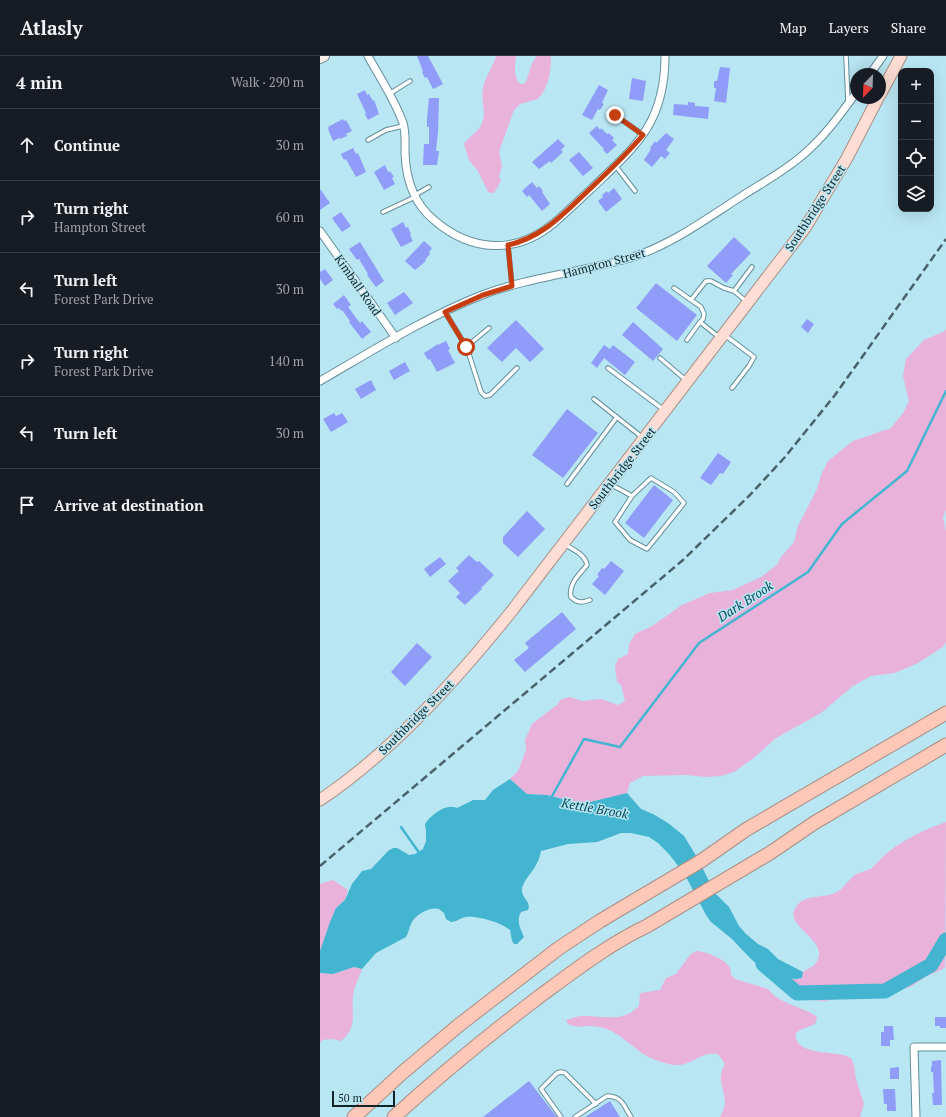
<!DOCTYPE html>
<html lang="en">
<head>
<meta charset="utf-8">
<style>
  body { margin:0; font-family:"PT Serif",serif; background:#20242c; color:#f1f3f6 }
  .controls { position:absolute; right:12px; top:12px; display:grid; overflow:hidden; border-radius:8px; box-shadow:0 4px 16px #0002 }
  .controls button { width:36px; height:36px; display:grid; place-items:center; padding:0; border:0; border-bottom:1px solid #363941; background:#171b24; color:#f1f3f6; font:20px sans-serif }
  .compass { position:absolute; left:530px; top:12px; width:36px; height:36px; border-radius:50%; background:#171b24; box-shadow:0 4px 16px #0002; rotate:203deg }
  .scale { position:absolute; left:12px; bottom:10px; width:63px; box-sizing:border-box; padding-left:4px; border:2px solid #122428; border-top:0; font-size:11px; line-height:14px; white-space:nowrap; color:#122428; -webkit-text-stroke:3px #b8e6f2; paint-order:stroke }
  .stop { position:absolute; width:12px; height:12px; margin:-9px; border:3px solid #c63e10; border-radius:50%; background:#fff }
  .stop.end { background:#c63e10; border-color:#fff; box-shadow:0 1px 4px #0008 }
  .list { margin:0; padding:0; list-style:none }
  h2 { display:flex; justify-content:space-between; align-items:center; height:52px; margin:0; padding:0 16px; font-size:17px }
  h2 small { font-size:13px; font-weight:400; color:#9ea1a6 }
  .list li { display:grid; grid-template-columns:26px 1fr auto; gap:12px; align-items:center; box-sizing:border-box; height:72px; padding:0 16px; border-top:1px solid #363941 }
  .list b { display:block; font-size:15px; white-space:nowrap }
  .list p { margin:0; font-size:13px; white-space:nowrap; color:#9ea1a6 }
  .list em { font-size:13px; font-style:normal; color:#9ea1a6 }
  .icon { flex:none; width:22px; height:22px; fill:none; stroke:currentColor; stroke-width:2; stroke-linecap:round; stroke-linejoin:round }
  .map { position:relative; flex:none; width:626px; height:1061px; overflow:hidden }
  header { display:flex; align-items:center; gap:24px; box-sizing:border-box; height:56px; padding:0 20px; background:#171b24; border-bottom:1px solid #363941 }
  header strong { font-size:19px }
  nav { display:flex; gap:22px; margin-inline-start:auto; font-size:14px }
  main { display:flex }
  aside { flex:1; background:#171b24 }
  .map>svg:first-child { display:block }
  .green { fill:#e9b2da }
  .water { fill:#43b5d0 }
  .lines { fill:none; stroke-linecap:round; stroke-linejoin:round }
  .stream { stroke:#43b5d0; stroke-width:2.5 }
  .river { stroke:#43b5d0; stroke-width:15 }
  .building { fill:#8f9cf8 }
  .lane-casing { stroke:#638f9b; stroke-width:5.5 }
  .street-casing { stroke:#638f9b; stroke-width:9 }
  .secondary-casing { stroke:#638f9b; stroke-width:12 }
  .primary-casing { stroke:#ab8f86; stroke-width:13 }
  .highway-casing { stroke:#ab8f86; stroke-width:15 }
  .lane { stroke:#fff; stroke-width:3.5 }
  .street { stroke:#fff; stroke-width:7 }
  .secondary { stroke:#feeeea; stroke-width:10 }
  .primary { stroke:#feded4; stroke-width:11 }
  .highway { stroke:#fdc8b8; stroke-width:13 }
  .rail { stroke:#486369; stroke-width:2.5; stroke-dasharray:8 4; stroke-linecap:butt }
  .route { stroke:#c63e10; stroke-width:5 }
  .labels { text-anchor:middle; dominant-baseline:central; stroke-width:3; stroke-linejoin:round; paint-order:stroke }
  .street-label { font-size:12px; fill:#122428; stroke:#b8e6f2 }
  .water-label { font-size:13px; font-style:italic; fill:#044a58; stroke:#b8e6f2 }
</style>
</head>
<body>
<header>
<strong>Atlasly</strong>
<nav><a>Map</a><a>Layers</a><a>Share</a></nav>
</header>
<main>
<aside>
<h2>4 min<small>Walk · 290 m</small></h2>
<ul class="list">
<li><svg class="icon" aria-label="ahead" viewBox="0 0 24 24"><path d="M12 20V5M6 11l6-6 6 6"/></svg><div><b>Continue</b></div><em>30 m</em></li>
<li><svg class="icon" aria-label="right" viewBox="0 0 24 24"><path d="M7 20v-9h11M14 6l5 5-5 5"/></svg><div><b>Turn right</b><p>Hampton Street</p></div><em>60 m</em></li>
<li><svg class="icon" aria-label="left" viewBox="0 0 24 24"><path d="M17 20v-9H6M10 6l-5 5 5 5"/></svg><div><b>Turn left</b><p>Forest Park Drive</p></div><em>30 m</em></li>
<li><svg class="icon" aria-label="right" viewBox="0 0 24 24"><path d="M7 20v-9h11M14 6l5 5-5 5"/></svg><div><b>Turn right</b><p>Forest Park Drive</p></div><em>140 m</em></li>
<li><svg class="icon" aria-label="left" viewBox="0 0 24 24"><path d="M17 20v-9H6M10 6l-5 5 5 5"/></svg><div><b>Turn left</b></div><em>30 m</em></li>
<li><svg class="icon" aria-label="arrive" viewBox="0 0 24 24"><path d="M6 21V4h12l-3 4 3 4H6"/></svg><div><b>Arrive at destination</b></div></li>
</ul>
</aside>
<div class="map">
<svg width="626" height="1061" viewBox="0 0 626 1061">
  <rect width="100%" height="100%" fill="#b8e6f2"/>
  <path class="green" d="M176,0H196C195,10 193,20 200,28H203L206,26L212,7L217,0H231C231,15 229,31 218,43L200,48L194,54L179,96L182,110L179,120L181,125L174,137L168,136L158,115L149,104L144,88C149,80 159,76 162,67C167,56 160,43 163,32C165,21 173,11 176,0Z
    M626,273V454L623,461L626,476V586L623,591L598,607L575,617L551,620L533,630L501,657L456,682L435,701L414,716L401,720L386,721L366,719L323,720L310,727L307,737L262,748L227,739L207,738L190,723L198,715L206,694L205,684L212,668L238,648L240,644L250,641L262,645L281,643L298,649L305,645L301,629L297,626L295,610L298,603L308,598L309,588L315,578L332,570L362,549L390,537L413,534L441,521L457,509L461,501L474,486L478,470L497,433L501,419L508,405L533,385L571,372L583,357L589,345L583,320L586,303L604,284L625,275Z
    M626,766L625,911L621,914L605,921L592,930L571,937L544,943L523,942L504,945L481,943L473,940L467,935L465,932V922L476,923L482,922L483,916C487,913 493,911 496,907C512,884 462,871 476,851C485,837 502,843 515,837C523,834 528,824 535,819C540,816 547,815 552,812C557,807 562,801 567,797C584,783 606,773 626,766Z
    M13,824L28,834L25,844L16,852L0,895V828Z
    M376,895C385,895 407,904 410,912C411,914 411,917 411,919L415,923L448,933C458,947 482,951 496,960L497,963L495,968L480,974L476,977C472,996 505,996 516,998C521,998 526,1000 531,1002L534,1009L536,1023L544,1048L540,1061H400C402,1057 405,1051 405,1046C404,1030 396,1024 405,1008L398,998C382,994 370,1011 354,1009C340,1007 323,1000 313,990C306,985 301,980 293,976C286,972 277,970 269,970C260,970 257,972 248,968L246,964C251,963 257,960 262,960C284,959 301,968 319,950L320,937L340,934L346,922L356,918L370,899Z
    M34,911L42,913C39,922 34,931 33,940C31,959 38,971 21,985L12,983L2,984L0,987V917L13,918Z"/>
  <path class="water" d="M190,723L207,738L227,739L262,748L307,737L321,753L333,758L348,767L364,780L378,803L395,837L409,851L419,870L426,878L438,888L448,893L458,903L483,916L482,922L476,923L456,921L441,912L429,901L412,883L391,866L386,859L365,819L349,798L338,787L329,781L311,777H301L277,786L248,788L221,795C220,799 219,804 217,807C213,816 205,822 202,832C200,841 212,846 208,854L201,856C196,865 200,872 204,881L197,888H194L192,885L190,874C183,867 156,859 146,861C140,862 136,866 131,866L126,863L124,857C122,856 121,854 119,853C110,850 95,859 92,866C89,871 89,876 86,881L56,897L42,913L34,911L13,918L0,917V895L10,866L16,852L25,844L32,828L42,815L51,813L68,795L73,792H77L89,799L95,798L103,793L106,785V774L105,768C111,759 126,747 137,752L153,744H165L173,734Z"/>
  <g class="lines">
    <path class="stream" d="M231,742L264,683L300,691L379,587L488,516L522,468L587,415L626,335
      M81,771L100,798"/>
    <path class="river" d="M443,908L477,937L565,935L611,909L626,884"/>
  </g>
  <path class="building" d="M97,0H108L123,28L113,33L107,21L105,22L102,16L103,15Z
    M400,11L410,12L406,47L394,45L396,32H394V25H397Z
    M312,22L326,25L323,45L309,43Z
    M279,29L288,34L282,47L284,48L280,54L278,53L272,64L262,59Z
    M45,34L47,39L49,38L53,45L54,44L59,58L48,64L45,58L46,57L37,38Z
    M109,42H119L118,76L116,95H119L117,109H103L104,88H109V71H107V63Z
    M368,46L375,47V50L389,51L388,63L353,59L354,48L368,49Z
    M23,63L24,65L26,64L32,75L26,78L27,80L20,83L19,82L13,85L8,73L9,72L8,71Z
    M277,70L280,74L281,72L287,78L289,77L294,82L292,84L297,89L287,98L283,94L284,93L269,77Z
    M346,77L354,83L346,94L350,97L345,103L341,100L332,111L324,104L331,93L330,92L335,85L336,87Z
    M238,83L245,90L241,94L243,96L231,107L230,105L219,113L212,106Z
    M33,92L36,98L38,97L46,116L36,121L26,103L24,104L21,98Z
    M259,96L273,112L263,120L249,104Z
    M65,109L68,116L70,115L74,121L72,122L75,128L64,134L54,116Z
    M212,126L217,132L219,130L223,135L222,136L230,148L222,155L209,139L207,141L202,135Z
    M294,132L302,143L286,156L278,145L283,141L282,139L287,135L288,137Z
    M0,133L10,147L0,154Z
    M21,156L31,170L22,176L12,162Z
    M83,166L86,172L88,171L91,178L90,179L93,185L81,191L71,173Z
    M414,181L431,197L411,218L413,219L406,227L387,210Z
    M104,185L112,192L109,196L110,198L105,204L106,205L95,214L85,205Z
    M40,186L64,225L56,231L47,219L48,218L39,203L37,204L29,193Z
    M5,213L13,224L5,230L0,223V216Z
    M336,227L377,259L357,285L316,252Z
    M84,236L93,247L75,259L67,247Z
    M24,239L31,249L28,251L40,267L42,265L51,276L42,283L29,266L30,265L22,254L21,255L19,252L17,253L13,248Z
    M487,263L494,268L488,277L481,271Z
    M196,264L224,293L210,306L196,292L182,306L167,292Z
    M313,266L343,293L333,305L302,279Z
    M126,285L130,293L128,294L135,307L117,316L110,303L108,304L104,297L118,288V289Z
    M284,289L290,293L293,289L315,306L305,319L284,302L277,312L271,307Z
    M85,306L90,315L74,324L69,315Z
    M51,324L56,334L41,343L35,333Z
    M247,353L278,377L243,422L212,399Z
    M14,357L16,360L22,357L28,366L11,376L3,363Z
    M398,397L411,406L403,418L400,417L391,429L380,422Z
    M334,429L353,444L324,482L305,467Z
    M207,455L225,473L198,501L183,487V481Z
    M149,499L157,506L159,505L174,519L161,532L162,533L145,549L136,541L140,537L128,525L139,515L136,512Z
    M120,501L126,508L110,521L104,513Z
    M291,505L304,515L285,539L272,528L279,520L277,519L282,512L284,513Z
    M242,556L256,573L205,616L194,604L209,592L205,587Z
    M97,587L112,601L85,630L71,616Z
    M615,961H626V972H620V970H615Z
    M564,970H573L574,984H570V990H561V976H564Z
    M621,1004L622,1049H613L612,1037H614L613,1016H611V1010H612V1005Z
    M579,1011V1023H570V1012Z
    M209,1025L237,1061H163Z
    M563,1033H575L576,1055H567V1048H564Z
    M290,1045L300,1061H265Z"/>
  <g class="lines">
    <defs>
      <path id="lane" d="M526,0L528,47
        M69,38L90,25
        M295,59L322,78
        M48,84L66,74L83,70
        M295,109L315,135
        M95,139L109,131
        M63,156L95,141
        M188,189L192,230
        M354,232L381,251L384,258L383,263L380,266L400,282
        M414,235L432,211
        M371,244L386,225H391L404,232L414,235L427,246
        M125,256L147,292L161,336L165,340L170,339L197,312
        M406,280L434,301L429,310L412,332
        M367,284L380,266
        M146,291L169,272
        M340,302L367,325
        M288,312L344,354
        M274,343L323,382
        M247,428L297,361
        M290,428L312,440L295,466L310,484L327,493L364,447L354,436L331,422L312,440
        M244,488C252,493 265,498 267,509C259,519 248,528 251,541C257,547 262,547 270,544
        M241,1061L221,1033L237,1017L241,1016L245,1017L276,1048
        M255,1061L287,1040C302,1040 304,1050 311,1061"/>
      <path id="street" d="M48,0C60,22 75,44 83,67C86,77 85,87 85,97C86,123 93,147 114,164C151,196 196,199 234,167C247,156 258,145 270,134C315,91 345,68 345,0
        M550,18L563,0
        M0,175L76,282
        M0,325C52,295 106,261 162,239C210,221 262,216 310,202C351,189 386,163 422,140C442,127 465,115 484,98C504,81 520,59 536,37
        M596,1061L594,991H626"/>
      <path id="secondary" d="M0,2L4,0"/>
      <path id="primary" d="M560,39L581,0
        M0,744C73,695 136,624 191,556L485,172L527,102L558,42"/>
      <path id="highway" d="M34,1061L82,1017L139,969L239,892L280,865L381,805L427,773L626,657
        M74,1061C121,1018 170,978 220,940C254,915 289,888 327,870L450,797L494,767L626,689"/>
    </defs>
    <use href="#lane" class="lane-casing"/>
    <use href="#street" class="street-casing"/>
    <use href="#secondary" class="secondary-casing"/>
    <use href="#primary" class="primary-casing"/>
    <use href="#highway" class="highway-casing"/>
    <use href="#lane" class="lane"/>
    <use href="#street" class="street"/>
    <use href="#secondary" class="secondary"/>
    <use href="#primary" class="primary"/>
    <use href="#highway" class="highway"/>
    <path class="rail" d="M0,810L363,504L430,439L465,401L515,339L626,183"/>
  </g>
  <g class="lines">
    <path class="route" d="M146,291L125,256L163,239L192,230L188,189C224,181 245,156 271,132C289,115 307,98 323,79L295,59"/>
  </g>
  <g class="labels">
    <g class="street-label">
      <text transform="translate(495 152) rotate(-57)">Southbridge Street</text>
      <text transform="translate(284 207) rotate(-15)">Hampton Street</text>
      <text transform="translate(38 229) rotate(55)">Kimball Road</text>
      <text transform="translate(302 412) rotate(-52)">Southbridge Street</text>
      <text transform="translate(96 661) rotate(-45)">Southbridge Street</text>
    </g>
    <g class="water-label">
      <text transform="translate(425 545) rotate(-33)">Dark Brook</text>
      <text transform="translate(275 752) rotate(10)">Kettle Brook</text>
    </g>
  </g>
</svg>
<div class="controls">
<button>+</button>
<button>−</button>
<button><svg class="icon" aria-label="locate" viewBox="0 0 24 24"><circle cx="12" cy="12" r="6"/><path d="M12 2v4M12 18v4M2 12h4M18 12h4"/></svg></button>
<button><svg class="icon" aria-label="layers" viewBox="0 0 24 24"><path d="M12 4l9 5-9 5-9-5zM3 14l9 5 9-5"/></svg></button>
</div>
<svg class="compass" viewBox="-18 -18 36 36"><path d="M0-13l5 13h-10z" fill="#e53935"/><path d="M0 13l5-13h-10z" fill="#9ea1a6"/></svg>
<div class="scale">50 m</div>
<div class="stop" style="left:146px;top:291px"></div>
<div class="stop end" style="left:295px;top:59px"></div>
</div>
</main>
</body>
</html>
